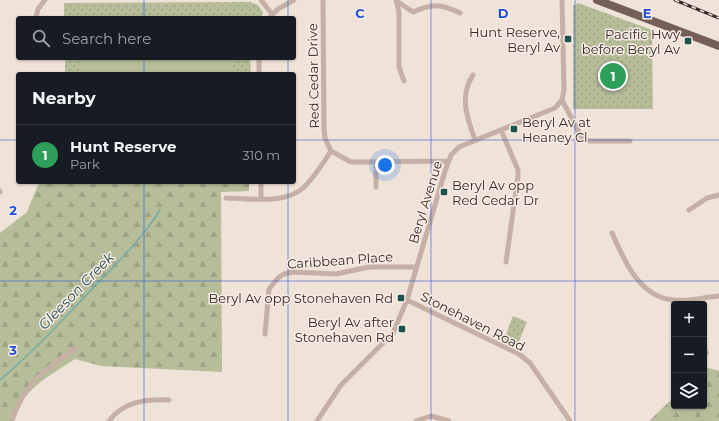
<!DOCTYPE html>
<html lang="en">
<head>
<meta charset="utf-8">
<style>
  body { margin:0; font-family:Montserrat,sans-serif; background:#242831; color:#f1f3f6 }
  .controls { position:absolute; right:12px; bottom:12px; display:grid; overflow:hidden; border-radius:4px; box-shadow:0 1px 3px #0004 }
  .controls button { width:36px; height:36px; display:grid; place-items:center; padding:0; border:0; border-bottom:1px solid #363941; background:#171b24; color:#f1f3f6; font:20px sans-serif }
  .you { position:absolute; left:385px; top:165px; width:14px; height:14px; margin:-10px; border:3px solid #fff; border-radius:50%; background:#1a73e8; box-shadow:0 0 0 6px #1a73e833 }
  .badge { display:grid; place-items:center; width:26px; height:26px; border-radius:50%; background:#2563eb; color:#fff; font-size:13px; font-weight:700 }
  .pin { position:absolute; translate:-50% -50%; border:2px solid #fff; box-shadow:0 1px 4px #0006 }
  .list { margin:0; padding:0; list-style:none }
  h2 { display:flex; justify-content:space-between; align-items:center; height:52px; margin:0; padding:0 16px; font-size:17px }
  h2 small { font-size:13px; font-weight:400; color:#9ea1a6 }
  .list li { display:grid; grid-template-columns:26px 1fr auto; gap:12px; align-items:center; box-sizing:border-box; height:60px; padding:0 16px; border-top:1px solid #363941 }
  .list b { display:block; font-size:15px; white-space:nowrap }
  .list p { margin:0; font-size:13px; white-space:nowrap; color:#9ea1a6 }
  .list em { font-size:13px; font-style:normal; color:#9ea1a6 }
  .icon { flex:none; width:22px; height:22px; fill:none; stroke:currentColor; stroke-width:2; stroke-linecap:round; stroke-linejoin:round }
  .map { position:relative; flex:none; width:719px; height:421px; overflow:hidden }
  .search { position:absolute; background:#171b24; box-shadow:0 1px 3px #0004; left:16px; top:16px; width:280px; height:44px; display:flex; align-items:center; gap:10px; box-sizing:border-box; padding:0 14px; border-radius:4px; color:#9ea1a6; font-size:15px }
  .panel { position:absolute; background:#171b24; box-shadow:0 1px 3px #0004; left:16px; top:72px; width:280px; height:112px; border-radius:4px }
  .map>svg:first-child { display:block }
  .grass { fill:url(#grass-dots) }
  .forest { fill:url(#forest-firs) }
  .pitch { fill:#b6bd99 }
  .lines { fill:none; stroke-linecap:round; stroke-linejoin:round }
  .stream { stroke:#79aba6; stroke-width:1.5 }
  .minor { stroke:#c6b0a5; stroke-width:5 }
  .primary { stroke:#745e58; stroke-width:8 }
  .rail-casing { stroke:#332826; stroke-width:3 }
  .rail { stroke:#f8ece4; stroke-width:1.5; stroke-dasharray:4.5; stroke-linecap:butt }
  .grid { fill:none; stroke:#1d4ed8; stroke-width:1; stroke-opacity:0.55 }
  .poi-dot { fill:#1e524e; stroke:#f8ece4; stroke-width:1.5 }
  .labels { text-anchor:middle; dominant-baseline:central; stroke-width:3; stroke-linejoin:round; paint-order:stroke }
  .poi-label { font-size:13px; fill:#332826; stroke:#f8ece4; text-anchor:end }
  .street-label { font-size:13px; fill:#332826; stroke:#f8ece4 }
  .water-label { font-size:14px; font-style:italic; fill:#1e524e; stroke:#f8ece4 }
  .grid-label { font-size:13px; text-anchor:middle; font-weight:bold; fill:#1d4ed8; stroke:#f8ece4; stroke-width:3; stroke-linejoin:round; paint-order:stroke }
</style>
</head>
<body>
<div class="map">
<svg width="719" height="421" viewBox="0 0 719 421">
  <defs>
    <pattern id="grass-dots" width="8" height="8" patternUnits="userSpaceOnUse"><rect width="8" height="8" fill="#b6bd99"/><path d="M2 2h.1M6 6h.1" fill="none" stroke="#9da284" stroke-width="1.8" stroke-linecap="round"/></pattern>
    <pattern id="forest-firs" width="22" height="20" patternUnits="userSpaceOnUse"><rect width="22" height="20" fill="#b6bd99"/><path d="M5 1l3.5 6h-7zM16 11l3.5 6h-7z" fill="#9da284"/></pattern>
  </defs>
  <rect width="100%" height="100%" fill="#efe2d8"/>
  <path class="grass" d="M250,2L258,5L263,12L261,18H64V3Z
    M578,3L652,30L653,109H573V6Z
    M65,58H250L251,74H65Z
    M513,316L527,322L517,346L504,339Z"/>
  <path class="forest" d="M39,182H249V191L221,192L222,372L101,366L75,359C48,377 23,388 13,421H0V233L27,212Z
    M704,367L719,371V421H649L674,397V406H704Z"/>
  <path class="pitch" d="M79,58H232V74H79Z"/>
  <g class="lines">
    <path class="stream" d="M0,380C33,352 63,320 93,288C117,263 142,239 160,210"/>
    <path class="minor" d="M261,0L272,14
      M323,0L324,128L325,138L331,151L351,162L448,161
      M396,0L399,12V67L404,81
      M398,2L413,12C432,3 441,4 460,13
      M36,18L38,9L45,0
      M269,18L278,9L294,0
      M259,58V74
      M473,75C459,96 467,118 475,140
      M562,100L581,136L588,141H630
      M501,130L518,170V176L506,262
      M376,162V187
      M0,192V191
      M226,198C249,198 284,205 303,188C314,178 323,163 331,151
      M261,199V182
      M689,210L707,198L719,195
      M612,233C624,260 639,297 673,300C688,302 704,297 719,296
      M407,300L519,354L530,363L570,421
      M265,334L269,289L278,278L284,274L292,272L336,274L369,267H416
      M704,347L706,353
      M12,421C23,385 44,370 75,349
      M109,421C124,401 146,399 169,400
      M317,421L341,385L393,333L407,300L445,171L451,155L459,147L555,108L562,100L564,90L562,0
      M416,421L431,416L449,421"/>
    <path class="primary" d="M597,0L719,46"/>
    <defs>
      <path id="rail" d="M675,0L719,18"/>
    </defs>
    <use href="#rail" class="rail-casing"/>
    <use href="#rail" class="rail"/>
  </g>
  <path class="grid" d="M144,0V18M288,0V18M431,0V421M575,0V421M144,58V74M288,58V74M0,140H18M294,140H719M144,182V421M288,182V421M0,281H719"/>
  <g class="poi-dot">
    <rect x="564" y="35" width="8" height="8" rx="2"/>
    <rect x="684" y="37" width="8" height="8" rx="2"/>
    <rect x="510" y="125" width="8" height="8" rx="2"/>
    <rect x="440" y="188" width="8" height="8" rx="2"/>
    <rect x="397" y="294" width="8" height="8" rx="2"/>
    <rect x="398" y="325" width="8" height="8" rx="2"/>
  </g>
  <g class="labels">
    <g class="poi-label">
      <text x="560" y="32">Hunt Reserve,<tspan x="560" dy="15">Beryl Av</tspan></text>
      <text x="680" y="34">Pacific Hwy<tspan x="680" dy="15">before Beryl Av</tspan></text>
      <text x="522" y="122" text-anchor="start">Beryl Av at<tspan x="522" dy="15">Heaney Cl</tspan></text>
      <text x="452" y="185" text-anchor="start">Beryl Av opp<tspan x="452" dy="15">Red Cedar Dr</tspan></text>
      <text x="393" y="298">Beryl Av opp Stonehaven Rd</text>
      <text x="394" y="322">Beryl Av after<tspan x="394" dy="15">Stonehaven Rd</tspan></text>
    </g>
    <g class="street-label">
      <text transform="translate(313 76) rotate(-91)">Red Cedar Drive</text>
      <text transform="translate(425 202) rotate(-73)">Beryl Avenue</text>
      <text transform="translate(340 260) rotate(-4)">Caribbean Place</text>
      <text transform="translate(473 321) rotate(27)">Stonehaven Road</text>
    </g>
    <g class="water-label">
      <text transform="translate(76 291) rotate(-46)">Gleeson Creek</text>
    </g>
  </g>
  <g class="grid-label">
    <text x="360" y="18">C</text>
    <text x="503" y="18">D</text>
    <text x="647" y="18">E</text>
    <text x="13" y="215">2</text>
    <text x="13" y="355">3</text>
  </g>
</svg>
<div class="controls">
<button>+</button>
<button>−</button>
<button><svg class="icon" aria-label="layers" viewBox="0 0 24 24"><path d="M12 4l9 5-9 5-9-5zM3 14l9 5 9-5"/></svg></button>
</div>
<div class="you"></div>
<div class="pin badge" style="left:613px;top:76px;background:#2e9e5b">1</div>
<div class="search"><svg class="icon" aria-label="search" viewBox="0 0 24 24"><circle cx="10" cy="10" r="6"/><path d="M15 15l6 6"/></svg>Search here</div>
<section class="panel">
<h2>Nearby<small></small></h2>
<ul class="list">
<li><span class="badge" style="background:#2e9e5b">1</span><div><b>Hunt Reserve</b><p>Park</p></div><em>310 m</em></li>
</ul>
</section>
</div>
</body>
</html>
